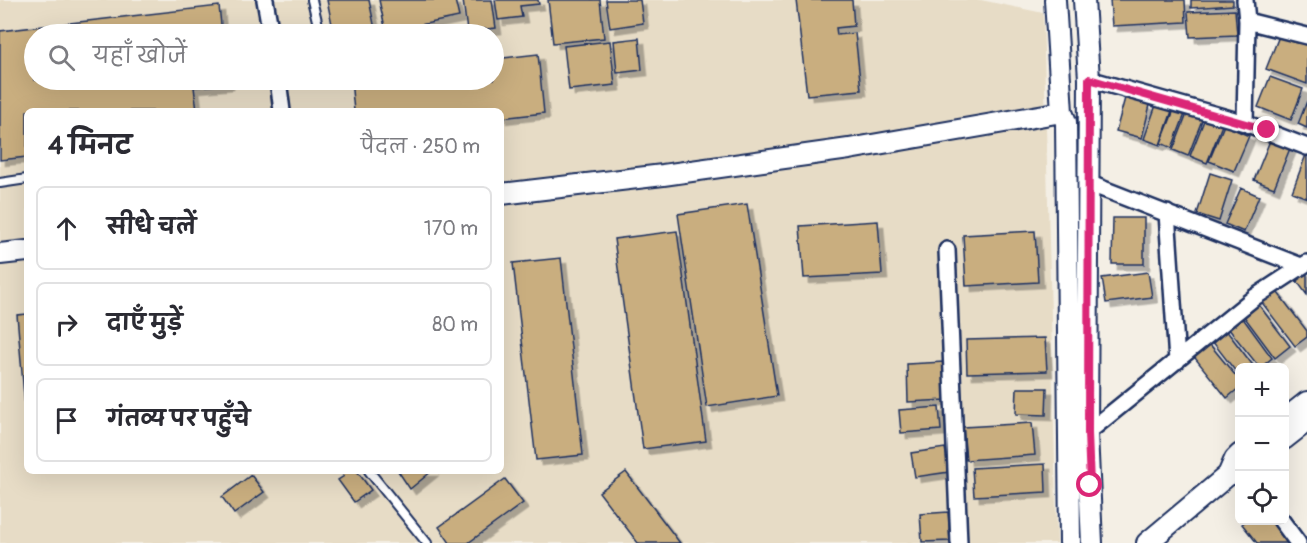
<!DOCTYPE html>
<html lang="hi">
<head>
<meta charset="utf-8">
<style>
  body { margin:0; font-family:Pangolin,"Playpen Sans Deva",sans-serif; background:#f7f7f7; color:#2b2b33 }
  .controls { position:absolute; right:18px; bottom:18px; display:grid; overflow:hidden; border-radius:9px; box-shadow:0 6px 24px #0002 }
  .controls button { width:54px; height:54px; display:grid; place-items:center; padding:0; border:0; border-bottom:2px solid #e1e1e2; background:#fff; color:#2b2b33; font:30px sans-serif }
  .stop { position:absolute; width:18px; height:18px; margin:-14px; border:4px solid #db2777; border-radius:50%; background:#fff }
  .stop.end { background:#db2777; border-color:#fff; box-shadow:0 2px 6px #0008 }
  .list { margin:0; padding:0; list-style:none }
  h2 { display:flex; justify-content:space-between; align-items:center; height:78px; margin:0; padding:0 24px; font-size:26px }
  h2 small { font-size:20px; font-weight:400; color:#7c7c81 }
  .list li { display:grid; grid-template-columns:39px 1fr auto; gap:18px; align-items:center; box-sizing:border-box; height:84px; margin:0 12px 12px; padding:0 12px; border:2px solid #e1e1e2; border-radius:9px }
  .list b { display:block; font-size:22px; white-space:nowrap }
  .list em { font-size:20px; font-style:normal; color:#7c7c81 }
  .icon { flex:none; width:33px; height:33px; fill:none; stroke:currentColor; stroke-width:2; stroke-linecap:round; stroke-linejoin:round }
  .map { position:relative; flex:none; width:1307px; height:543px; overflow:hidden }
  .search { position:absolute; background:#fff; box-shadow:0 6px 24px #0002; left:24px; top:24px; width:480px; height:66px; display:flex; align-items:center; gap:15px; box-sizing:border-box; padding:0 21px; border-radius:33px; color:#7c7c81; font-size:22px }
  .panel { position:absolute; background:#fff; box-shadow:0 6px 24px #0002; left:24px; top:108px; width:480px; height:366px; border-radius:9px }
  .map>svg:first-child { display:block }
  .built { fill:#e7dcc6; fill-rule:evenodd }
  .building { fill:#c9ae7f; stroke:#1b2f5e; stroke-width:1.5; filter:url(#shadow) }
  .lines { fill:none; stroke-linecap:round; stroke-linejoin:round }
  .service-casing { stroke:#1b2f5e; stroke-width:12 }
  .minor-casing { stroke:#1b2f5e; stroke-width:20 }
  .tertiary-casing { stroke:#1b2f5e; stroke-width:24 }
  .service { stroke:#fff; stroke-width:8 }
  .minor { stroke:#fff; stroke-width:15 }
  .tertiary { stroke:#fff; stroke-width:20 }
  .route { stroke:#db2777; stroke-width:8 }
</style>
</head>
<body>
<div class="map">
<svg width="1307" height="543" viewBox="0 0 1307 543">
  <defs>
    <filter id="shadow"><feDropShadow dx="5.5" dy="5.5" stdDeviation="0" flood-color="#0004"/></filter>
  </defs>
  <rect width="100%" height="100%" fill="#f4efe5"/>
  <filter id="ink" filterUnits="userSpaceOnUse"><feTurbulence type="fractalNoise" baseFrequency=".0167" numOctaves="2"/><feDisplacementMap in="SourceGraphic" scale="12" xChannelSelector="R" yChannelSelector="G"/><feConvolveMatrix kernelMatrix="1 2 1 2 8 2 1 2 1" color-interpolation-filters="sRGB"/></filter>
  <g filter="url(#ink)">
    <path class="built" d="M0,0H981L1043,13L1057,543H0ZM34,34H494V80H34ZM27,111H501V471H27Z"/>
    <path class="building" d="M327,0H369L376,34H334Z
      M379,0H455L459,17L386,32Z
      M463,0H492L496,28L467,31Z
      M495,0H538L539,4L520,6L522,17L498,20Z
      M548,0H600L604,38L553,43Z
      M606,0H640L643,23L610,28Z
      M796,0H852L854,26L836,28L837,35L855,33L861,90L807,95Z
      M1110,0H1185L1186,22L1112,26Z
      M1191,0H1233V5L1191,8Z
      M219,6L222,34H34V80H228V84L194,87L197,111H27V157L0,160V31Z
      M1235,10L1237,35L1190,37L1188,12Z
      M1281,31L1307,41V84L1266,69Z
      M639,38L642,70L617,73L614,41Z
      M610,41L615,85L569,90L564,46Z
      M538,54L544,113L501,118V111H354L351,80H494V59Z
      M1270,77L1303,89L1291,120L1258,107Z
      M1125,98L1150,105L1142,138L1116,131Z
      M1307,101V128L1298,124Z
      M1156,105L1172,111L1160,145L1144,139Z
      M1174,110L1185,114L1172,148L1161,143Z
      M1187,114L1202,120L1188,156L1173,150Z
      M1205,118L1222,125L1207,163L1190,156Z
      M1224,125L1249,136L1234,171L1209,161Z
      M1271,138L1291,146L1274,188L1254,180Z
      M1307,152V198L1292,192Z
      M1210,173L1232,180L1219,221L1197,214Z
      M1241,188L1259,196L1244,232L1225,224Z
      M747,204L777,396L707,407L678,214Z
      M1113,218H1144V264H1112Z
      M878,221L882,274L804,278L800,226Z
      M677,231L706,441L643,449L614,239Z
      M1035,231L1038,282L966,286L963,235Z
      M561,258L583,455L536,460L513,263Z
      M1307,268V295L1294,277Z
      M1148,272L1152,297L1106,303L1102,278Z
      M1275,289L1307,331V337L1295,346L1260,300Z
      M1255,300L1290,346L1275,358L1240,311Z
      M27,314V430L17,315Z
      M1242,317L1272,358L1260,368L1228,328Z
      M1226,330L1255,368H1240V377L1212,341Z
      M1045,338L1047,371L967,373L966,340Z
      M1207,341L1240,381V387L1227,398L1191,353Z
      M944,362L946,400L908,402L907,364Z
      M1017,388H1047L1046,415L1016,414Z
      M939,407L941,430L901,433L899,410Z
      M1032,423L1035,455L966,460L963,427Z
      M945,448L949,472L915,477L911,453Z
      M1045,464L1046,492L974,496L972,468Z
      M340,471H357L371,490L354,502L338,480L344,476Z
      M398,471H432L410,489Z
      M626,472L680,543H638L599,492Z
      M251,475L264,492L234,514L222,497Z
      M505,479L523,503L468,543H450L439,527Z
      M948,512L950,541L922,542L920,514Z
      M1247,520H1272L1290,543H1257L1242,524Z"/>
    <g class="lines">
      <defs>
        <path id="service" d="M312,0L318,25L315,34
          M0,183L27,179
          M369,471L427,543"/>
        <path id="minor" d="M265,0L271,34
          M1247,21L1307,36
          M1089,79L1245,123L1307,147
          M278,80L282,111
          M1245,123L1247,21L1245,0
          M1088,183L1301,266
          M1167,213L1177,361
          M947,250L959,543
          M1087,433L1255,297L1307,263
          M1281,520L1298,543"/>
        <path id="tertiary" d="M1055,0L1062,112L1066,122L1070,543
          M1084,0L1089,79L1087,433L1092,543
          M501,194L663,175L849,149L1062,112
          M0,254L27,251
          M1284,420L1307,402
          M1284,439L1307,421
          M1228,475L1235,459L1240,454
          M1147,543L1228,475L1240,472"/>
      </defs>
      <use href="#service" class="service-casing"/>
      <use href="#minor" class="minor-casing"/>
      <use href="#tertiary" class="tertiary-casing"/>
      <use href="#service" class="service"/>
      <use href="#minor" class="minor"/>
      <use href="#tertiary" class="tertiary"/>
    </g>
  </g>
  <g class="lines" filter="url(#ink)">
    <path class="route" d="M1090,485L1088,433L1089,79L1267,130"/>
  </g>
</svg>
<div class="controls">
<button>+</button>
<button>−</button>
<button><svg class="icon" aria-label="locate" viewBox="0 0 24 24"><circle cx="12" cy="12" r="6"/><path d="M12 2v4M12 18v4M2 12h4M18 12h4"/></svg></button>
</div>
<div class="stop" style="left:1090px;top:485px"></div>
<div class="stop end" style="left:1267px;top:130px"></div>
<div class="search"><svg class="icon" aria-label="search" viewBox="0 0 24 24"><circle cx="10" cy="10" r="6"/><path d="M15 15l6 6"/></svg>यहाँ खोजें</div>
<section class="panel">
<h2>4 मिनट<small>पैदल · 250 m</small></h2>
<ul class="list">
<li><svg class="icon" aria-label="ahead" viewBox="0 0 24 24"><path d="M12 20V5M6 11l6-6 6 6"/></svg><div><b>सीधे चलें</b></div><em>170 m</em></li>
<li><svg class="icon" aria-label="right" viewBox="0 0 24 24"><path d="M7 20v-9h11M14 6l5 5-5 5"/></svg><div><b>दाएँ मुड़ें</b></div><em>80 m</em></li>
<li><svg class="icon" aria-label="arrive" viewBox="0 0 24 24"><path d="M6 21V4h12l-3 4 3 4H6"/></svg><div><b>गंतव्य पर पहुँचे</b></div></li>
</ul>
</section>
</div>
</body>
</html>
